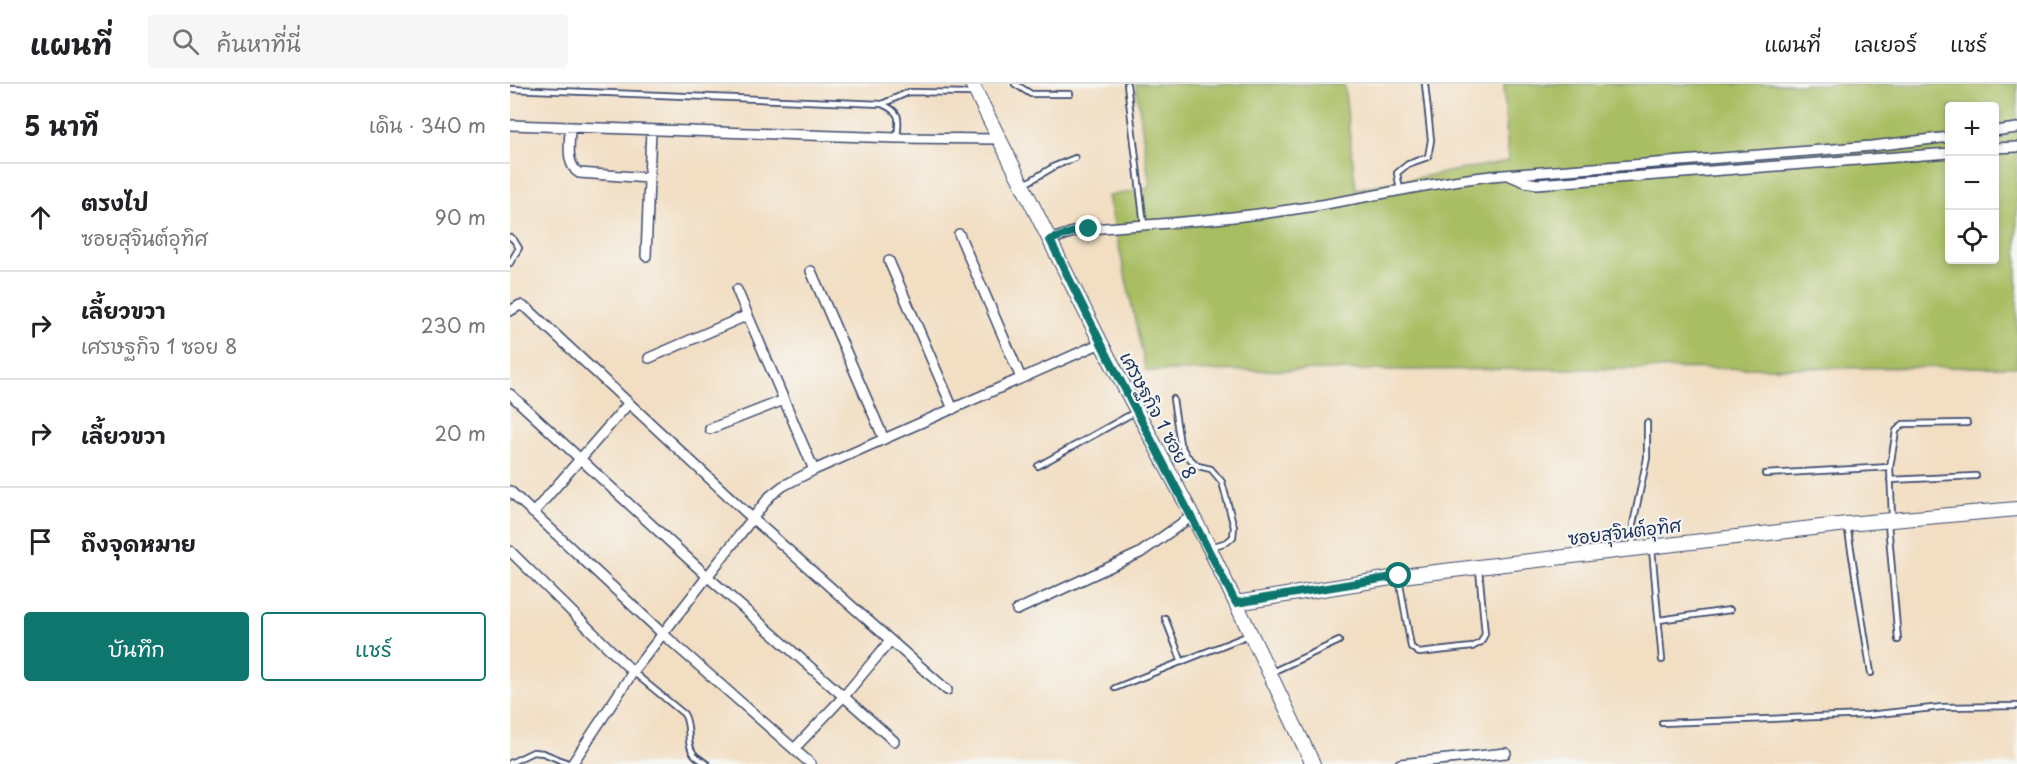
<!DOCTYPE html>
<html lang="th">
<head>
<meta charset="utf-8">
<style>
  body { margin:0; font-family:"Playpen Sans","Playpen Sans Thai",sans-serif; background:#f6f6f6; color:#202124 }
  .controls { position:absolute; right:18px; top:18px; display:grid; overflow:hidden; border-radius:6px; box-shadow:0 3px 9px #0003 }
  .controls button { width:54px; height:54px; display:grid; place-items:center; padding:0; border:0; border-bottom:2px solid #e0e0e0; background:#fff; color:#202124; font:30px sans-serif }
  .stop { position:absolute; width:18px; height:18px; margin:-14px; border:4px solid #0f766e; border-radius:50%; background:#fff }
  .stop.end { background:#0f766e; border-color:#fff; box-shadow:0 2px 6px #0008 }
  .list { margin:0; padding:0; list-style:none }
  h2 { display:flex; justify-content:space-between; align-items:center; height:78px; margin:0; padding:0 24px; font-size:26px }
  h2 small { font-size:20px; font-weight:400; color:#757577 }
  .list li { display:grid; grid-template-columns:39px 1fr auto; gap:18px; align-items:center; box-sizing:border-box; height:108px; padding:0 24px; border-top:2px solid #e0e0e0 }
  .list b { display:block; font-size:22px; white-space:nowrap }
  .list p { margin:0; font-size:20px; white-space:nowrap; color:#757577 }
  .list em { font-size:20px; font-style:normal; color:#757577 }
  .actions { display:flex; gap:12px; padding:18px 24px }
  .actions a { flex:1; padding:14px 0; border:2px solid #0f766e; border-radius:6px; text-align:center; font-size:21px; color:#0f766e }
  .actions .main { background:#0f766e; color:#fff }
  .icon { flex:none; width:33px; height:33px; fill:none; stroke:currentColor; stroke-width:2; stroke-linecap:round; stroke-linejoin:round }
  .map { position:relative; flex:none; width:1507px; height:680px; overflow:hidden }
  header { display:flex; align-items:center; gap:36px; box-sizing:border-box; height:84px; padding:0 30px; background:#fff; border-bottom:2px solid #e0e0e0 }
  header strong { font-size:28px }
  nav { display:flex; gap:33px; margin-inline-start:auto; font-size:21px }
  .search { width:420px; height:54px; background:#f6f6f6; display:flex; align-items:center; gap:15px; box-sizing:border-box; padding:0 21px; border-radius:6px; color:#757577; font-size:22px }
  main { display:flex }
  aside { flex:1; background:#fff }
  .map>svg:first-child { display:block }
  .green { fill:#a9bd62; stroke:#627660; stroke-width:1.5; fill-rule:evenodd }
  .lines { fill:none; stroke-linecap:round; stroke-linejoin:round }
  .lane-casing { stroke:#3b496d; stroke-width:8 }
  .street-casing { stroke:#3b496d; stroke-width:12 }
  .secondary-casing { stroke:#3b496d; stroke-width:16 }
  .lane { stroke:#fff; stroke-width:4.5 }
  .street { stroke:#fff; stroke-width:9 }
  .secondary { stroke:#fff; stroke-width:14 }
  .route { stroke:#0f766e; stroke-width:8 }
  .labels { text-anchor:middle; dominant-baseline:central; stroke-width:4.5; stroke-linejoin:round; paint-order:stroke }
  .street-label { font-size:18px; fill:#1b2f5e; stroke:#f6f6f2 }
</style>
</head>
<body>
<header>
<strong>แผนที่</strong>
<div class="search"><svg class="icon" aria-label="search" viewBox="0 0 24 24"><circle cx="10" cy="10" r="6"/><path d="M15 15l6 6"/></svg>ค้นหาที่นี่</div>
<nav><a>แผนที่</a><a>เลเยอร์</a><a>แชร์</a></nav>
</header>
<main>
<aside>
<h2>5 นาที<small>เดิน · 340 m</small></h2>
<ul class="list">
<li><svg class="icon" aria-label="ahead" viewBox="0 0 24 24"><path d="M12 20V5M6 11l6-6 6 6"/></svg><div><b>ตรงไป</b><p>ซอยสุจินต์อุทิศ</p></div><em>90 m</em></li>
<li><svg class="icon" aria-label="right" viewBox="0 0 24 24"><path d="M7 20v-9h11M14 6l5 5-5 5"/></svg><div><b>เลี้ยวขวา</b><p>เศรษฐกิจ 1 ซอย 8</p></div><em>230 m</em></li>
<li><svg class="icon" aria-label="right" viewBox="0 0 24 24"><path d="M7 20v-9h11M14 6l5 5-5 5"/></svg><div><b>เลี้ยวขวา</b></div><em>20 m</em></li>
<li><svg class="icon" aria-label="arrive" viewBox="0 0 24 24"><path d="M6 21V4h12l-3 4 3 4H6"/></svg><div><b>ถึงจุดหมาย</b></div></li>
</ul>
<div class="actions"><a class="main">บันทึก</a><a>แชร์</a></div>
</aside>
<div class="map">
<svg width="1507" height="680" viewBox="0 0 1507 680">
  <rect width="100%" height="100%" fill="#f6f6f2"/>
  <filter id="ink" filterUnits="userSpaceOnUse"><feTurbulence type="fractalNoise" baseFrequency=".0167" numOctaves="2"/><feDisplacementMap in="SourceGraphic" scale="12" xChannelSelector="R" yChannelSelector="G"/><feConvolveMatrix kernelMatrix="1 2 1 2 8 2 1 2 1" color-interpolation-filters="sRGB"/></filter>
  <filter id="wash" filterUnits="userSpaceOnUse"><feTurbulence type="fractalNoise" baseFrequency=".008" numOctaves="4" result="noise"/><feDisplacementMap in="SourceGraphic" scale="24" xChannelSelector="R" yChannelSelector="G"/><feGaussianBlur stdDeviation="1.35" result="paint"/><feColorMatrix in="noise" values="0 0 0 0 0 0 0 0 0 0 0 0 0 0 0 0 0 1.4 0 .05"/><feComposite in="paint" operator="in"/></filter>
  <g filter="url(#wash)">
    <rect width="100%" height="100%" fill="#f2dec2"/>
    <path class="green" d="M626,0H834L846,105L998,77L994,0H1507V283L636,287L598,112L640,104ZM1440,22H1484V176H1440Z"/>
  </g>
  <g filter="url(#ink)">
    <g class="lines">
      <defs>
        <path id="lane" d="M505,0L521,10H560
          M617,0L634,141
          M0,5L372,20C392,29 389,34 387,54
          M372,20L399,8L463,9
          M515,100L545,82L565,74
          M890,106L887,89L898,80L918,73L921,56L915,0
          M0,153L4,156L9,164L0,179
          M663,315L670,360L677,372L688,382L701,385L712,398L724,443L723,453L717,458L701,463
          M528,382L625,328
          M1255,390L1380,383
          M1380,396L1466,392
          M1382,433L1380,383L1386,347L1393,340L1457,339
          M1378,439L1388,556
          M1337,441L1361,589
          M1123,462V440L1137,374V339
          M1142,465L1152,576
          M889,494L901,563L909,569L962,563L971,558L975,550L969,485
          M655,534L672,578
          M1149,536L1220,526
          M123,588L174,630C182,643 175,659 184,670C187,674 193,677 197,680
          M762,588L829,557
          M605,604L739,551
          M1152,639L1358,631L1432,623L1507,622
          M0,679L23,668L33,669L60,680"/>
        <path id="street" d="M0,41L387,54L488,55
          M60,43C60,59 55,80 69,89L139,94
          M1484,47L1507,44
          M1484,64L1507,63
          M998,91L1015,98L1027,100L1440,69
          M449,150L511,294
          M540,156L566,147L579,145C650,140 722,135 792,124C856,114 918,99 981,92L1362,62L1440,53
          M136,172L141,46
          M379,177L443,325
          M301,187L374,355
          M227,206L304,386
          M0,227L10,221L18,225L242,434L437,606
          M139,274L238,231
          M0,310L197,492L384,657
          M200,345L274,316
          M0,407L153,550L301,680
          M23,429L119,319
          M0,467L123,588
          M507,526L630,469L682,432
          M284,665L335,611L380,557
          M62,680L123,588L260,412L273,402L304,386L591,259
          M890,680L996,669"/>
        <path id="secondary" d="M462,0L591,259L699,463L803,680
          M726,519L900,491L1337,440L1507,425"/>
      </defs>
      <use href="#lane" class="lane-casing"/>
      <use href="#street" class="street-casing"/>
      <use href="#secondary" class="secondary-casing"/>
      <use href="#lane" class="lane"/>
      <use href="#street" class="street"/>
      <use href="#secondary" class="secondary"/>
    </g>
  </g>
  <g class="lines" filter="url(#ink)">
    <path class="route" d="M579,145L566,147L540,156L591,259L726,519L889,492"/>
  </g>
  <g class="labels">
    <g class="street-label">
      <text transform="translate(649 331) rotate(62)">เศรษฐกิจ 1 ซอย 8</text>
      <text transform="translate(1114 447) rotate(-7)">ซอยสุจินต์อุทิศ</text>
    </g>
  </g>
</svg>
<div class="controls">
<button>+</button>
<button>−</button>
<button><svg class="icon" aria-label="locate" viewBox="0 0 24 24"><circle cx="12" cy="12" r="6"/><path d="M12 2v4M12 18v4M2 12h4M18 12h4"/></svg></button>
</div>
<div class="stop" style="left:889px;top:492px"></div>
<div class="stop end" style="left:579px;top:145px"></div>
</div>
</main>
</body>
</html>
